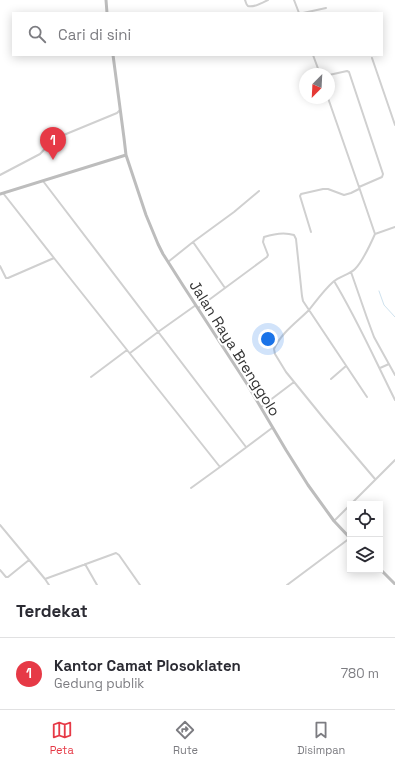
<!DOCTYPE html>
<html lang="id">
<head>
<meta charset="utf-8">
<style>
  body { margin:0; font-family:"Space Grotesk",sans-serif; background:#f2f2f3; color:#2b2b33 }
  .controls { position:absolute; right:12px; bottom:12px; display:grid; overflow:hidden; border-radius:0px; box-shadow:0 2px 10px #0003 }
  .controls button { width:36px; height:36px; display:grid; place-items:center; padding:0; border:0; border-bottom:1px solid #e1e1e2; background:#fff; color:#2b2b33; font:20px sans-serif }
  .compass { position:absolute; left:299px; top:68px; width:36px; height:36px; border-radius:50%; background:#fff; box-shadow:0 2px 10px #0003; rotate:204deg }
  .you { position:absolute; left:268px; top:339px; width:14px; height:14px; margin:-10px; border:3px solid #fff; border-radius:50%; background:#1a73e8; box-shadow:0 0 0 6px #1a73e833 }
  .badge { display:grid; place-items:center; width:26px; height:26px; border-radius:50%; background:#e63946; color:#fff; font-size:13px; font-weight:700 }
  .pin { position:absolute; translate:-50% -33px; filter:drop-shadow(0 1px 2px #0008) }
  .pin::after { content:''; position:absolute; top:21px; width:14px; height:12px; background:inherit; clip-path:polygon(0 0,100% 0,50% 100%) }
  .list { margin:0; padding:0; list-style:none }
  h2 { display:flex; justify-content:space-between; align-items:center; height:52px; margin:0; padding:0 16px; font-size:17px }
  h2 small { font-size:13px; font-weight:400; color:#7c7c81 }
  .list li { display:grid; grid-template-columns:26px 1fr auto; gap:12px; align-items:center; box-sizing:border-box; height:72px; padding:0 16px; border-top:1px solid #e1e1e2 }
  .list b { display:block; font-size:15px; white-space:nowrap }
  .list p { margin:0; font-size:13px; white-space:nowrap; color:#7c7c81 }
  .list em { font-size:13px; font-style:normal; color:#7c7c81 }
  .icon { flex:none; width:22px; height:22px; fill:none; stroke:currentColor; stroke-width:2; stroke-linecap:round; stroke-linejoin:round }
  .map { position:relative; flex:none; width:395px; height:585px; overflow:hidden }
  .search { position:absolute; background:#fff; box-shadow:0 2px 10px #0003; left:12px; right:12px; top:12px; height:44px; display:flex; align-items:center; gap:10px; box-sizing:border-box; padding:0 14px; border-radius:0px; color:#7c7c81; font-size:15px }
  .sheet { height:124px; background:#fff }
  nav { display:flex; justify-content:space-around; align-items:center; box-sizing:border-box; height:56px; border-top:1px solid #e1e1e2; background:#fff; font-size:11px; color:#7c7c81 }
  nav a { display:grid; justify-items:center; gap:2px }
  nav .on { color:#e63946 }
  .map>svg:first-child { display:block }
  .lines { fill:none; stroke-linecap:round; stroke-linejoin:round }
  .stream { stroke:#cfe2ee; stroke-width:1 }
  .street { stroke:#d0d0d0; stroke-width:2 }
  .secondary { stroke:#bdbdbd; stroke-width:3 }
  .labels { text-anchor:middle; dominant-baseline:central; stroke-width:4; stroke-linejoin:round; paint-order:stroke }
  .street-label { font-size:15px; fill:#333; stroke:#fff }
</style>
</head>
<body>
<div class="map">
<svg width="395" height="585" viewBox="0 0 395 585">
  <rect width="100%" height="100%" fill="#fff"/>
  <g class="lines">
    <path class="stream" d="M379,291L384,305L395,317"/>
    <path class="street" d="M245,0C246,2 246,5 248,6C254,8 264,2 268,0
      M294,0L299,13
      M303,13L326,8
      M313,55L320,74
      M372,58L395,125
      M329,75L347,71L349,72L383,174L382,177L359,187L375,234
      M328,98L359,187
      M0,175L40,154L54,139L117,113L120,110
      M43,181L246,447
      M3,193L54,258L220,467L272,428
      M311,232L300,196L301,194L323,189H328L344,195L351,193L359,189
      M193,242L225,288L198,308
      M168,262L193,242L234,212L259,191
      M0,266L6,278H8L54,258
      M351,272L367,318L374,337L395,375
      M334,281C357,319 375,360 395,400
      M225,288L267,257L268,255L263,242L264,237C273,234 285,232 294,235L296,239L302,296L303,301L367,397
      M130,353L158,332L196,305
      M380,368L389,364
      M91,377L127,350
      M331,379L346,366
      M261,407L294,382
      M375,479L325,420L286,372L275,354L274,349C281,333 297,322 309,310C317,300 324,290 333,282C340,276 349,275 355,269C362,262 371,243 375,234L395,227
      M191,488L220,467
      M351,504L395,460
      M334,521L350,505
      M0,525L45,579L116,553L119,555L140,585
      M85,564L97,585
      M0,570L6,577H8L29,560
      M45,579L49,585
      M287,585L350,538"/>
    <path class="secondary" d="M106,0L107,13
      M113,55L124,138L126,155L146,215L158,244L163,254L184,287L247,384L286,450L308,485L334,521L350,538
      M0,194L126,155
      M380,569L395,584"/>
  </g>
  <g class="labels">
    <g class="street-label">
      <text transform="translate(235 348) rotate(58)">Jalan Raya Brenggolo</text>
    </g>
  </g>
</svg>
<div class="controls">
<button><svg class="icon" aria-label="locate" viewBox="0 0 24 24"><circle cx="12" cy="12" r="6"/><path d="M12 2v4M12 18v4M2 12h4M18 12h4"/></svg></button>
<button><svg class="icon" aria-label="layers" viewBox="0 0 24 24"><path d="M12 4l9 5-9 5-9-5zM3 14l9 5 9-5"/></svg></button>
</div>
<svg class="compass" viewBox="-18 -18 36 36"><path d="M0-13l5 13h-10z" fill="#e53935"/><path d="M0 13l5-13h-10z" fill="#7c7c81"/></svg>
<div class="you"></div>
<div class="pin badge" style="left:53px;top:160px">1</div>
<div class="search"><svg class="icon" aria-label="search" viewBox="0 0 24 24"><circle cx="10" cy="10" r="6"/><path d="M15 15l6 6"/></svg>Cari di sini</div>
</div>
<section class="sheet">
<h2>Terdekat<small></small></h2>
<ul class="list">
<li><span class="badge">1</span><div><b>Kantor Camat Plosoklaten</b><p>Gedung publik</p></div><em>780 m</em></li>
</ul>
</section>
<nav>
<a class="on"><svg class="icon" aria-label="map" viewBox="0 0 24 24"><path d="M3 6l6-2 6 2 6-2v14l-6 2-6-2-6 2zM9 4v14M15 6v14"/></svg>Peta</a>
<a><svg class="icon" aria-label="directions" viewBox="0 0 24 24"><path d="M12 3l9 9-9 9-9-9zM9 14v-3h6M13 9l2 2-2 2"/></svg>Rute</a>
<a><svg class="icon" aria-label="saved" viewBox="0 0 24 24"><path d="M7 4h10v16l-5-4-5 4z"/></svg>Disimpan</a>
</nav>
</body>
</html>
